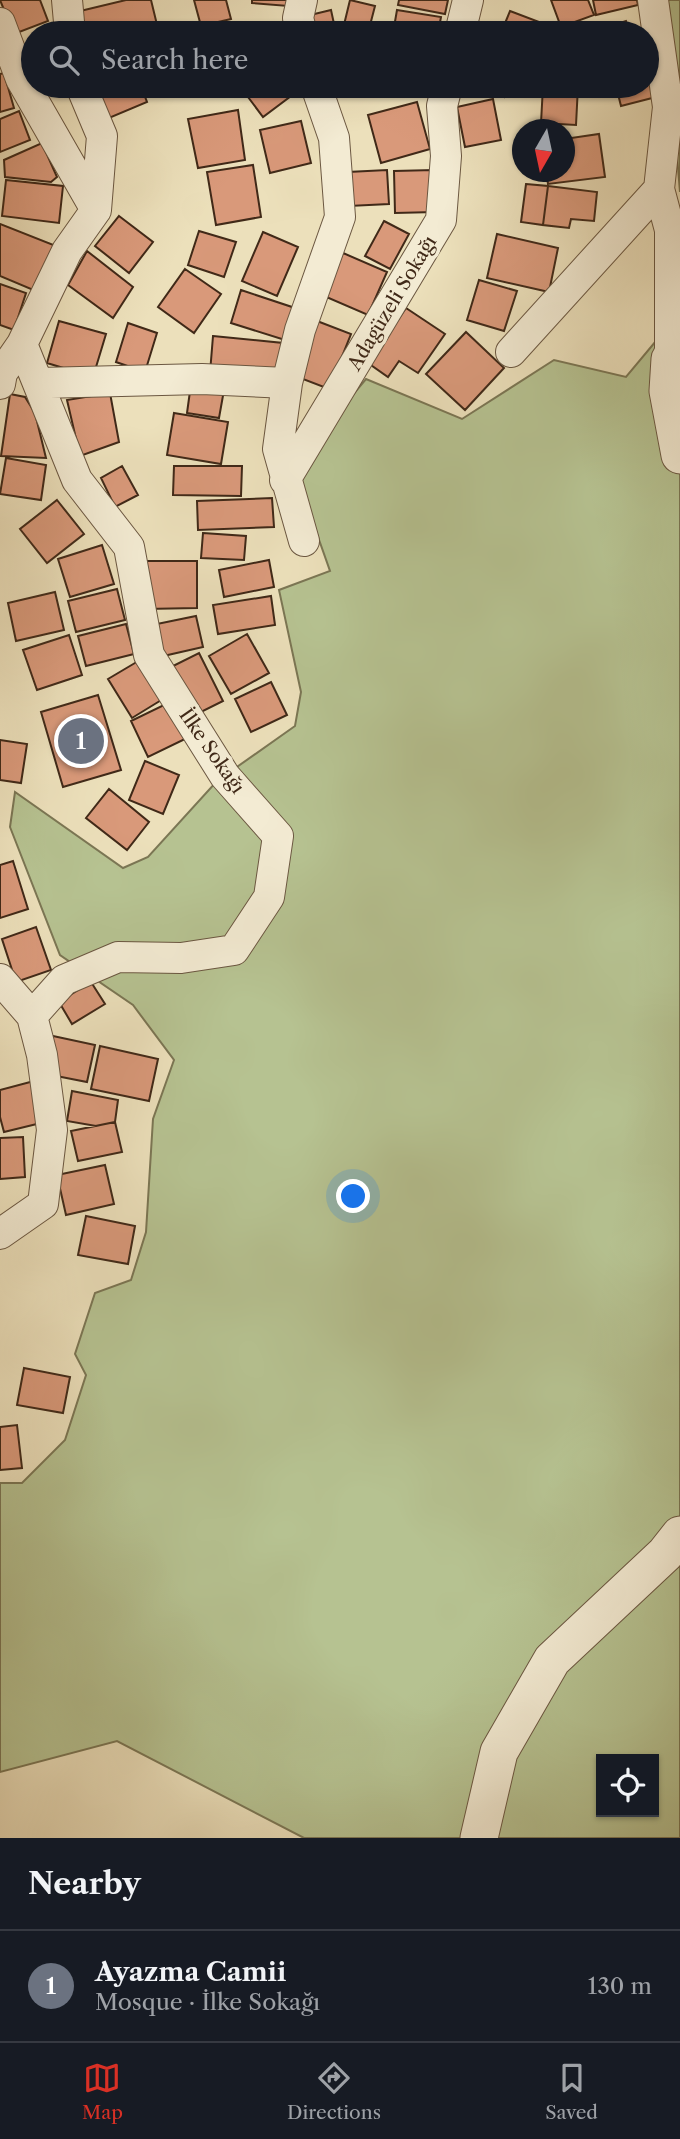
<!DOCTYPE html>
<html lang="en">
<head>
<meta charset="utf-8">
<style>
  body { margin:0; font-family:"Libre Caslon Text",serif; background:#20242c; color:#f1f3f6 }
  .controls { position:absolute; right:21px; bottom:21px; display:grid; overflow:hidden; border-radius:0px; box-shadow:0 2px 5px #0004 }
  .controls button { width:63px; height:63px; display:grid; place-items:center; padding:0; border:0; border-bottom:2px solid #363941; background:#171b24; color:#f1f3f6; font:35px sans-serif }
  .compass { position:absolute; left:512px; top:119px; width:63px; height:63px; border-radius:50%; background:#171b24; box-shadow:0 2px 5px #0004; rotate:189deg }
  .you { position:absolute; left:354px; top:1197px; width:24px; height:24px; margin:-18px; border:5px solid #fff; border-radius:50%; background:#1a73e8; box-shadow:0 0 0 10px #1a73e833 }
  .badge { display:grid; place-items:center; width:46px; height:46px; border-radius:50%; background:#d93025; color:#fff; font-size:23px; font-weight:700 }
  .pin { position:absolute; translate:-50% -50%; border:4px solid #fff; box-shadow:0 2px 7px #0006 }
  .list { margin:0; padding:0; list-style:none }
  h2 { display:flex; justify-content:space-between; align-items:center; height:91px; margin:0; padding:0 28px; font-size:30px }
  h2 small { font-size:23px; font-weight:400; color:#9ea1a6 }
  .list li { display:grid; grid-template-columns:46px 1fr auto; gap:21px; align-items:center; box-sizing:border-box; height:112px; padding:0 28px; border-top:2px solid #363941 }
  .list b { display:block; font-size:26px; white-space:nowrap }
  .list p { margin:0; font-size:23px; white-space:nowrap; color:#9ea1a6 }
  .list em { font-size:23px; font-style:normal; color:#9ea1a6 }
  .icon { flex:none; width:38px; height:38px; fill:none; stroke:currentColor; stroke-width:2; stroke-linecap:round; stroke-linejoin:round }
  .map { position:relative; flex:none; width:680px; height:1838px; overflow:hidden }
  .search { position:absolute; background:#171b24; box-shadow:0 2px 5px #0004; left:21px; right:21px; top:21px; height:77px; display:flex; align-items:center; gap:18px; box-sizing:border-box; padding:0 24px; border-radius:38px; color:#9ea1a6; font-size:26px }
  .sheet { height:203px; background:#171b24 }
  nav { display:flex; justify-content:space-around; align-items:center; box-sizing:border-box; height:98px; border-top:2px solid #363941; background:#171b24; font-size:19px; color:#9ea1a6 }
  nav a { display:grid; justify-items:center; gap:4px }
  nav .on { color:#d93025 }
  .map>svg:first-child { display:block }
  .green { fill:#b6c291; stroke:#7b7654; stroke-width:2; fill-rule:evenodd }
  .building { fill:#d9997a; stroke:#402918; stroke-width:2 }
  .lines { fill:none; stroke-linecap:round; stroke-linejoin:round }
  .minor-casing { stroke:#6b5741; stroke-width:32 }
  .tertiary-casing { stroke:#6b5741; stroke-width:39 }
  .minor { stroke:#f3ebd3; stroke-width:30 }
  .tertiary { stroke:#f3ebd3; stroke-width:37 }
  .labels { text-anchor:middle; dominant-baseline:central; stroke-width:7; stroke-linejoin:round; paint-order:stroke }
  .street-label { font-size:19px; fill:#402918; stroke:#f3ebd3 }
</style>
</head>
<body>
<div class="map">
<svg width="680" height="1838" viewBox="0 0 680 1838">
  <rect width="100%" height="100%" fill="#ece0bb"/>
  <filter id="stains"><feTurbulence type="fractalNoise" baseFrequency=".00286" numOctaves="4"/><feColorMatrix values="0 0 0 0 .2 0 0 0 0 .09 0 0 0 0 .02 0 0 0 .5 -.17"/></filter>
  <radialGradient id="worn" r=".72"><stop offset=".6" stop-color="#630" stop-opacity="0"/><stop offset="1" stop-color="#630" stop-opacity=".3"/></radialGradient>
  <path class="green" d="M664,0H680V192Z
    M680,226V1838H304L117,1741L0,1772V1483H22L65,1440L86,1375L75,1354L95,1293L131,1280L146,1232L153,1119L174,1060L133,1005L60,955L10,827L15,792L123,868L148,857L217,781L295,726L301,692L279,590L330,571L299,483L330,422L366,379L462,419L554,360L626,377L661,335ZM601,1759H654V1812H601Z"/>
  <path class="building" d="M0,0H40L48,21L14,34Z
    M126,0H151L159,33H81L76,12Z
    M194,0H226L231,19L201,26Z
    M252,0H288V6L252,3Z
    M350,0L375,6L368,33H342Z
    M399,0H448L445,14L398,5Z
    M551,0H588L594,15L561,27Z
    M593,0H637L638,5L596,15Z
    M331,10L336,33H309L306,16Z
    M397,10L441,17L438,33H393Z
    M510,11L555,28L553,33H501Z
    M626,21L630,33H590Z
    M653,71L660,96L621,106L616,86H647V73Z
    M4,73L14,108L0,112V74Z
    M96,86H141L147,102L109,118Z
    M255,86H284L291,96L263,117L245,93Z
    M378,86H421V93L378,92Z
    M465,86H506L504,97L464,90Z
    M543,86H578L576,125L541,123Z
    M493,99L501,140L465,147L457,107Z
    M417,102L430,149L381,163L368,115Z
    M238,110L245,160L198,168L188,119Z
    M19,111L30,140L0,152V119Z
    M301,121L311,163L270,173L260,130Z
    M599,134L605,177L548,184L546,172H564V139Z
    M42,143L57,177L51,182L5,177L4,160Z
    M253,165L261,217L216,225L207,172Z
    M387,170L389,204L349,206L348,172Z
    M434,170L435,212L395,213L394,171Z
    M6,180L63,186L59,223L2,216Z
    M526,184L548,186L543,225L521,222Z
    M548,186L597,192L594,221L571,219L569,228L543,225Z
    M119,216L153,242L129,273L95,246Z
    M384,221L409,234L390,269L365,256Z
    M0,224L56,246L38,292L0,276Z
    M199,231L236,242L224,277L188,265Z
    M263,232L298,247L277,296L242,281Z
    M497,234L558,248L549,292L487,278Z
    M87,251L133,287L113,318L68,285Z
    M343,253L387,272L368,315L324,296Z
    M185,269L221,294L194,333L158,307Z
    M479,280L517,291L504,331L467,320Z
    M0,284L26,293L14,330L0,325Z
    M241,290L295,308L285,340L231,323Z
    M406,308L445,334L418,373L399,361L388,377L368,363Z
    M59,321L106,334L93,377L47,363Z
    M317,321L351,334L329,389L295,376Z
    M128,323L157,333L145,372L116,362Z
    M466,332L504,368L465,410L426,374Z
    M213,336L283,343L279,379L210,373Z
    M191,384L224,390L219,418L187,413Z
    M110,393L119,442L80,456L67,400Z
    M10,394L25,397L35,413L46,458L1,456Z
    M174,413L228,422L221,464L167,455Z
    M6,458L46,465L41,500L0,494Z
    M122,466L138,495L115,507L101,478Z
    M174,466H242L241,496L173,495Z
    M272,498L274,527L198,530L197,501Z
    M57,500L84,534L47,563L20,529Z
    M203,533L246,536L244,560L201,558Z
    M102,545L114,584L70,597L58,559Z
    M269,560L274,587L224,597L219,570Z
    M144,561H197V608L145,609Z
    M117,589L125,620L76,632L68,601Z
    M55,592L64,630L16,641L8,603Z
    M271,596L275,625L218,634L213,605Z
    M196,616L203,647L159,657L152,625Z
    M126,624L134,654L86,666L78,636Z
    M247,634L269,673L231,694L209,656Z
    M69,635L82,675L37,690L23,650Z
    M199,653L223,701L191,717L167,669Z
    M140,660L163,699L132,718L108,679Z
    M271,682L287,715L251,732L235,699Z
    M98,695L121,770L63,787L41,712Z
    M168,703L185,739L148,757L131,721Z
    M0,740L27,744L21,783L0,780Z
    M145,761L179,775L163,814L129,800Z
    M109,789L149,822L127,850L86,818Z
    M13,861L28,909L0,918V865Z
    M36,927L51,970L16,982L2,939Z
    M91,982L105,1004L72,1024L59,1002Z
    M53,1036L95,1045L87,1082L46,1074Z
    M100,1046L158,1059L149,1101L91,1089Z
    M34,1081L45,1122L4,1132L0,1117V1090Z
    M72,1091L118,1100L115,1122L96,1126L67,1121Z
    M115,1122L122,1152L78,1161L71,1131Z
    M23,1137L25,1177L0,1179V1138Z
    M105,1165L114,1204L66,1215L57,1175Z
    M86,1216L135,1226L128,1264L78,1255Z
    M24,1368L70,1377L63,1413L17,1405Z
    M17,1425L22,1468L0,1470V1427Z"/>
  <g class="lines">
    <defs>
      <path id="minor" d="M67,0L70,33
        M653,0L668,107L659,189L670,230V359
        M0,23L21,79L96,210L102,136L81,86
        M302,33L298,18L302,0
        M460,33L468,0
        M22,344L77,480L129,547L149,655L225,776L278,836L269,897L234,950L181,958L118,957L64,980L32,1016
        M511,352L659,189
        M40,383L202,379L287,383
        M0,384L2,373L22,344L67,251L96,210
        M285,480L441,220L446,156L442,106L447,86
        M304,541L278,449L287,383L300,330L340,217L334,138L316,86
        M0,979L32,1016L42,1055L52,1130L43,1204L0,1234"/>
      <path id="tertiary" d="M680,345L670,359L668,391L680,455
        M479,1838L499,1752L552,1660L665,1554L680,1535"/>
    </defs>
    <use href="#minor" class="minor-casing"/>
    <use href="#tertiary" class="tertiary-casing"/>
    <use href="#minor" class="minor"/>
    <use href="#tertiary" class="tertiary"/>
  </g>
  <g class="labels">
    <g class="street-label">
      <text transform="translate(392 303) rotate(-59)">Adagüzeli Sokağı</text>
      <text transform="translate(212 751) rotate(55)">İlke Sokağı</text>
    </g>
  </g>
  <rect width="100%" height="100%" filter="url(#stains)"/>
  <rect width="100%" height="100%" fill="url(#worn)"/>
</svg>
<div class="controls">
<button><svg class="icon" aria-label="locate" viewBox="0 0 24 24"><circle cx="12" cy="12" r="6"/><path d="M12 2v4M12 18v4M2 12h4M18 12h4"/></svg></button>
</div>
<svg class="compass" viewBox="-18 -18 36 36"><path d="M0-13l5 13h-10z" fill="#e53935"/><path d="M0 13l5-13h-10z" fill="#9ea1a6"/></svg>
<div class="you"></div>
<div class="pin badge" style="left:81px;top:741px;background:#6b7280">1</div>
<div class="search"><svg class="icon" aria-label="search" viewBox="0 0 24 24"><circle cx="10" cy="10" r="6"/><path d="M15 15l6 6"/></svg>Search here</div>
</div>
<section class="sheet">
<h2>Nearby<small></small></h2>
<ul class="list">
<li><span class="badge" style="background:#6b7280">1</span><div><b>Ayazma Camii</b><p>Mosque · İlke Sokağı</p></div><em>130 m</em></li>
</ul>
</section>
<nav>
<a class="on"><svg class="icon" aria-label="map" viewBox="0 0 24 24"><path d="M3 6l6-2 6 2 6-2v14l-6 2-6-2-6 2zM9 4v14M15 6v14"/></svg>Map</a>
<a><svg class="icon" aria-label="directions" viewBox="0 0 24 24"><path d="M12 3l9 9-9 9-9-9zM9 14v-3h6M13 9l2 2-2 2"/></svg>Directions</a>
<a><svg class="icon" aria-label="saved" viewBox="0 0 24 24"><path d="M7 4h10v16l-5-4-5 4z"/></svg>Saved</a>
</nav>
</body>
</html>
